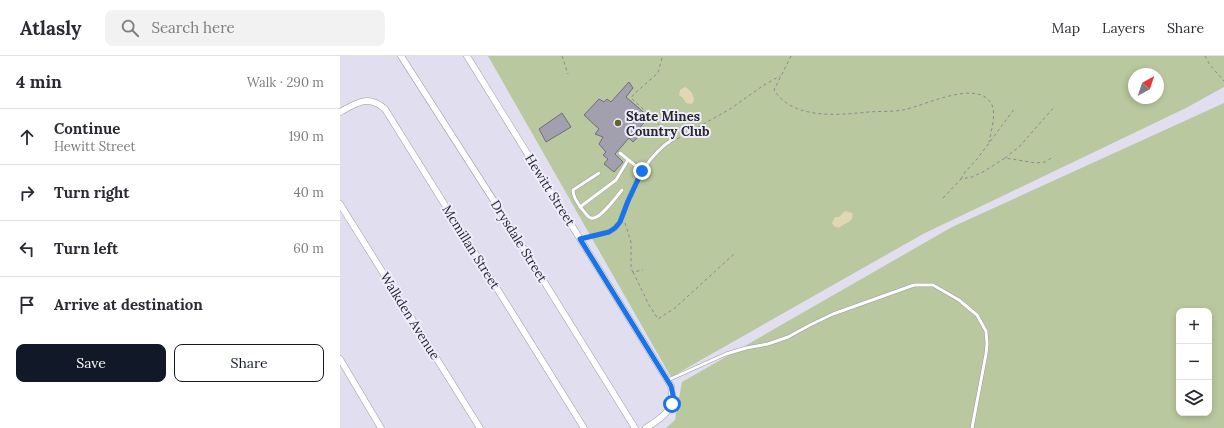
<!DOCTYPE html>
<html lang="en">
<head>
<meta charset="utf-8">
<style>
  body { margin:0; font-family:Lora,serif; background:#f2f2f3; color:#2b2b33 }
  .controls { position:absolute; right:12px; bottom:12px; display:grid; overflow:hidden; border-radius:8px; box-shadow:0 2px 6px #0003 }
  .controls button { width:36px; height:36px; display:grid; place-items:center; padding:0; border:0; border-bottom:1px solid #e1e1e2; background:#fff; color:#2b2b33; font:20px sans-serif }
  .compass { position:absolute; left:788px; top:12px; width:36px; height:36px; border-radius:50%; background:#fff; box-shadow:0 2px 6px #0003; rotate:40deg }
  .stop { position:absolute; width:12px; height:12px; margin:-9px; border:3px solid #1a73e8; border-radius:50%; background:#fff }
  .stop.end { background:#1a73e8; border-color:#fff; box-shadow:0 1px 4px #0008 }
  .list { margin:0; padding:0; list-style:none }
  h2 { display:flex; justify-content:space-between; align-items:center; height:52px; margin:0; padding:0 16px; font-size:17px }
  h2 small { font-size:13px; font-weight:400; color:#7c7c81 }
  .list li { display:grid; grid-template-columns:26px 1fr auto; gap:12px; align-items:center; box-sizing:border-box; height:56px; padding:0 16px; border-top:1px solid #e1e1e2 }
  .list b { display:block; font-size:15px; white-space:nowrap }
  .list p { margin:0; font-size:13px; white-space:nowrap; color:#7c7c81 }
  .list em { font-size:13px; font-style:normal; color:#7c7c81 }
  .actions { display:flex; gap:8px; padding:12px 16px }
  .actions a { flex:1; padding:9px 0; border:1px solid #111827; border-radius:8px; text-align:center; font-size:14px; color:#111827 }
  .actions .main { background:#111827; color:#fff }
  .icon { flex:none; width:22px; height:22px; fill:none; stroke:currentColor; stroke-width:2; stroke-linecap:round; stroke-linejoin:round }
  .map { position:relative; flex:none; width:884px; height:372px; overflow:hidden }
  header { display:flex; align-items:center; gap:24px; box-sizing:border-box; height:56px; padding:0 20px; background:#fff; border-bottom:1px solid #e1e1e2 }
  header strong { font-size:19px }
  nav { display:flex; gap:22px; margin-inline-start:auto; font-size:14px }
  .search { width:280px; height:36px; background:#f2f2f3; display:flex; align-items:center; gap:10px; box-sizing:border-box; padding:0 14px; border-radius:8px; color:#7c7c81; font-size:15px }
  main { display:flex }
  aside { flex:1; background:#fff }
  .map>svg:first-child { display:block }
  .green { fill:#b9c89e; fill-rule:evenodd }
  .sand { fill:#e1d8b3 }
  .building { fill:#a29faf; stroke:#6f6c7a }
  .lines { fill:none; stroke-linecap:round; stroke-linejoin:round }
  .service-casing { stroke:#9b99a8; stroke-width:4 }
  .minor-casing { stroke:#9b99a8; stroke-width:7 }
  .path { stroke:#898893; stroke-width:1; stroke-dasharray:3 3; stroke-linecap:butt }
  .service { stroke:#fff; stroke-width:3 }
  .minor { stroke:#fff; stroke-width:6 }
  .route { stroke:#1a73e8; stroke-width:5 }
  .poi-dot { fill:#66622e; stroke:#efecfc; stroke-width:1.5 }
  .labels { text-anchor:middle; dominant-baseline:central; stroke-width:4; stroke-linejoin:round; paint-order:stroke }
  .poi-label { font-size:13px; font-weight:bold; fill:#27262c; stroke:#efecfc; text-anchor:start }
  .street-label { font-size:13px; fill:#27262c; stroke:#efecfc }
</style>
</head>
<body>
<header>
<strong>Atlasly</strong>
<div class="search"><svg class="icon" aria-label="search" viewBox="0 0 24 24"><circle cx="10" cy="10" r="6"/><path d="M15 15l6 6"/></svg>Search here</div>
<nav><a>Map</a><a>Layers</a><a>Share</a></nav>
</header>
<main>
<aside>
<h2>4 min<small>Walk · 290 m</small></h2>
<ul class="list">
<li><svg class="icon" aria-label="ahead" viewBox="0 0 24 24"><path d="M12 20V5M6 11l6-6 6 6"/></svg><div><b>Continue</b><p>Hewitt Street</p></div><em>190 m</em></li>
<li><svg class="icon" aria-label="right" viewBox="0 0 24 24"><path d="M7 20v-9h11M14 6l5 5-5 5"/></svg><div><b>Turn right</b></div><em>40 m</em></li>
<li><svg class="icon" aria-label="left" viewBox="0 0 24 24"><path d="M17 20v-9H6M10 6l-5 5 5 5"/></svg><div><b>Turn left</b></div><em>60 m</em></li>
<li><svg class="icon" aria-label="arrive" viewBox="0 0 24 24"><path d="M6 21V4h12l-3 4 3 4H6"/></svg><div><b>Arrive at destination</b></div></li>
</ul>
<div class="actions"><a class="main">Save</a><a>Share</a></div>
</aside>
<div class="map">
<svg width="884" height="372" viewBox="0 0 884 372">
  <rect width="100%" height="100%" fill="#e1dfef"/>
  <path class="green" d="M148,0H884V31L846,52L583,178L331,321ZM794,18H818V42H794Z
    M884,47V372H326L335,364L342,326L612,171ZM839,255H869V357H839Z"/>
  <path class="sand" d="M345,31C351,34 357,42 352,48L346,47L343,42L339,39L340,34Z
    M505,155L512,157C515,167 505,166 499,172L494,170L492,167L495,161H499Z"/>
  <path class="building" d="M289,26L293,32L286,41L309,61L294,78L298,81L293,86L289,82L275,98L283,106L274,116L264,108L268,103L263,99L266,96L259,88L263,81L255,78L259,73L244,59L259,43L264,46L267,43L271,46Z
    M222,57L231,71L206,86L199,73Z"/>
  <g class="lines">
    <defs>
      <path id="service" d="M280,97L302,115
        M259,117L233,134C233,140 238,148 242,153C245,156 247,161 251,162C259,165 277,140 282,134
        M240,151L276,124L288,104
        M240,183C251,180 268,179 276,172C282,166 284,155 287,147C297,121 310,98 333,83
        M328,324L386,298L406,292L428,288L448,281L470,269L493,258L574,229H593L619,244L637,259L646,275L647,288L646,298L632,372"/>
      <path id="minor" d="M61,0L154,145L295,372
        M127,0L331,330C335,354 325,360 306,372
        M0,56C17,47 28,38 45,53L244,372
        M0,148L140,372
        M0,303L41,372"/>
    </defs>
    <use href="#service" class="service-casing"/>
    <use href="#minor" class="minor-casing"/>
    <path class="path" d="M222,0L228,18
      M451,0L434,34C453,64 498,59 529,56C540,55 552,56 563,54C584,50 636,23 651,47C657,57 651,75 649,86
      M865,0L870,9L884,25
      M322,2L318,17L294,38L291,42L312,61L329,80
      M337,83L390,53L424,29L440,20
      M665,102L680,90L715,50
      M621,123L625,116L638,102L675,52
      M603,142L621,123L632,121L643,116L665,102L696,107L705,106L713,101
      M285,167L291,186V213L293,216L303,214
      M293,216L309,249L318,263L335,252L394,198"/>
    <use href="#service" class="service"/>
    <use href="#minor" class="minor"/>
  </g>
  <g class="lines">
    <path class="route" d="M302,115L288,145L280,166L275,172L269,176L240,183L331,330L333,339L332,348"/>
  </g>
  <circle class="poi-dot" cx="278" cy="67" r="4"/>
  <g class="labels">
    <g class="poi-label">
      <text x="286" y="60">State Mines<tspan x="286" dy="15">Country Club</tspan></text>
    </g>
    <g class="street-label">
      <text transform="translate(210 134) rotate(58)">Hewitt Street</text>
      <text transform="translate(179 185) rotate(58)">Drysdale Street</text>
      <text transform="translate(131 191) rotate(58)">Mcmillan Street</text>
      <text transform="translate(70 260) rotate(58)">Walkden Avenue</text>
    </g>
  </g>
</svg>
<div class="controls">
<button>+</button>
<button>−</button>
<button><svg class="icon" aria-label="layers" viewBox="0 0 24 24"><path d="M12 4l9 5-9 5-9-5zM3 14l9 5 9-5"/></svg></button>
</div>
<svg class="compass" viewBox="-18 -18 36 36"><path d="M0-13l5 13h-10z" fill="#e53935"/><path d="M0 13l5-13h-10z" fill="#7c7c81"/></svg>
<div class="stop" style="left:332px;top:348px"></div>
<div class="stop end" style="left:302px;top:115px"></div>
</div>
</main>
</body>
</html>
